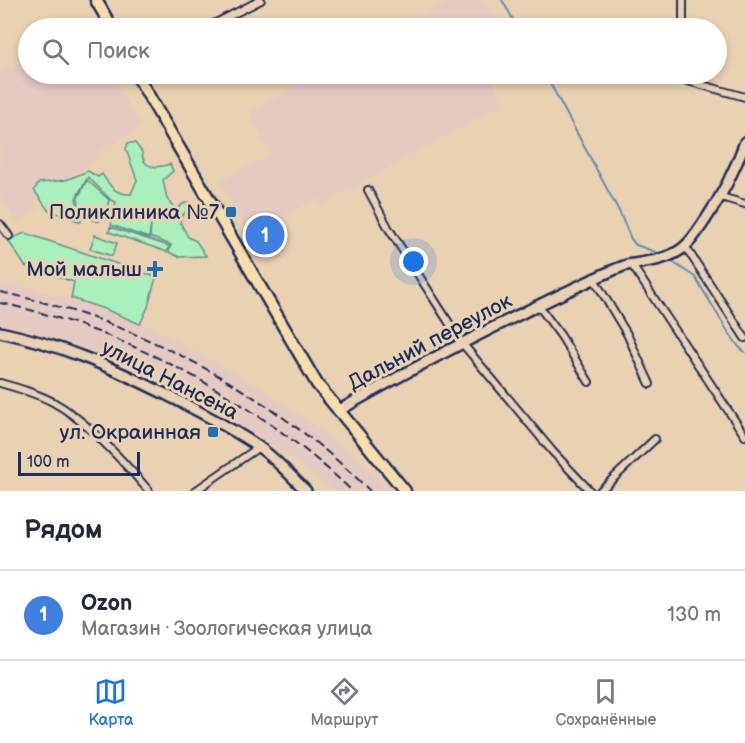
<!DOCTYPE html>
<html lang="ru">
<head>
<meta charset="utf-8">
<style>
  body { margin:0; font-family:"Balsamiq Sans",sans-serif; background:#f2f2f3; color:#1f2937 }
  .scale { position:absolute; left:18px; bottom:15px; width:122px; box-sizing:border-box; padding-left:6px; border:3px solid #1b2f5e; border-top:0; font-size:16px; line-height:21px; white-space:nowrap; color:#1b2f5e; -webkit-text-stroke:4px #ead1b2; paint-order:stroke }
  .you { position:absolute; left:414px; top:262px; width:21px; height:21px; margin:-15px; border:4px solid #fff; border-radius:50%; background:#1a73e8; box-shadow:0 0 0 9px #1a73e833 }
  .badge { display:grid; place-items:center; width:39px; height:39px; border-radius:50%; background:#1a73e8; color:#fff; font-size:20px; font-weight:700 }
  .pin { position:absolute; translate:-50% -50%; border:3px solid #fff; box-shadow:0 2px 6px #0006 }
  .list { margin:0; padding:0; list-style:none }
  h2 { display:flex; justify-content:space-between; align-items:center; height:78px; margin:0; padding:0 24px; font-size:26px }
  h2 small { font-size:20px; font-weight:400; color:#747a83 }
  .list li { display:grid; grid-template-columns:39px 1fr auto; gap:18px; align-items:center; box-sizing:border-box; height:90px; padding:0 24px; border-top:2px solid #e0e1e3 }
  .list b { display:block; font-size:22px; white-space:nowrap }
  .list p { margin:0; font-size:20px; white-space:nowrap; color:#747a83 }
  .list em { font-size:20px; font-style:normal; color:#747a83 }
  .icon { flex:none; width:33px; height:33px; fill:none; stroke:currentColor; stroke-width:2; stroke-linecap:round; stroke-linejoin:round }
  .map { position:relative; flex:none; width:745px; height:491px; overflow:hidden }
  .search { position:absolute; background:#fff; box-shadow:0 3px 9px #0003; left:18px; right:18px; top:18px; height:66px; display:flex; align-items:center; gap:15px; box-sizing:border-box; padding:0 21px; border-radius:33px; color:#747a83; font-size:22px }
  .sheet { height:168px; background:#fff }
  nav { display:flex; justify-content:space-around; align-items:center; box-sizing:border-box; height:84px; border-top:2px solid #e0e1e3; background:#fff; font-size:16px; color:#747a83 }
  nav a { display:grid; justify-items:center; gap:3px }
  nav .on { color:#1a73e8 }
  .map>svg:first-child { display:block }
  .built { fill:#e5cac2 }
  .green { fill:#aaf0bc; stroke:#62908d; stroke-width:1.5 }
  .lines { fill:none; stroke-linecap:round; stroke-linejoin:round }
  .stream { stroke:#5e8eb4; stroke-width:2 }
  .street-casing { stroke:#1b2f5e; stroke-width:10 }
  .secondary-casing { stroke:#1b2f5e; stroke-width:14 }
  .primary-casing { stroke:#1b2f5e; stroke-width:15 }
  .street { stroke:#ead1b2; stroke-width:6 }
  .secondary { stroke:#ead1b2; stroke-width:9 }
  .primary { stroke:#fbddab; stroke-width:10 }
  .rail { stroke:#1b2f5e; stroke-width:2; stroke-dasharray:9 4.5; stroke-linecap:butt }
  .poi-dot { fill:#1f6fb2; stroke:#ead1b2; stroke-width:2 }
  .labels { text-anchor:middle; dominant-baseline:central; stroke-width:6; stroke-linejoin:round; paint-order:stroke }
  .poi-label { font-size:21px; fill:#1b2f5e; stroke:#ead1b2; text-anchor:end }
  .street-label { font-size:21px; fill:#1b2f5e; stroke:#ead1b2 }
</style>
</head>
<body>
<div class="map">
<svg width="745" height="491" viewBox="0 0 745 491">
  <rect width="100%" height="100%" fill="#ead1b2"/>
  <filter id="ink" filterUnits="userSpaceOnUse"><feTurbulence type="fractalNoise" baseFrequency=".0167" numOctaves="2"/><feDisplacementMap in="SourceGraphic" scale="12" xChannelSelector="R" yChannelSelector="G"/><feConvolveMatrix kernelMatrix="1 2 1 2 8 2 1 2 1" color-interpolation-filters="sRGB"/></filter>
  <g filter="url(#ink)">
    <path class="built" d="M450,0H483L502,28H398L422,15L424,16Z
      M28,56V74H111L141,127L95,154L98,160L33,200L38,210L16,223L0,195V73Z
      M318,74H488L503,104L321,205L317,198L250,234L220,181L271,155L249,112Z
      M0,284L30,288L117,314L147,325L259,386L361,460L391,491H334L297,462L186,394L122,361L43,335L0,324Z"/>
    <path class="green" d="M128,143H135L142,152C142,170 158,168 170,164L173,171L163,180L167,199L176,210L183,204L189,202L191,206L181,217L180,222L188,237L196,241L206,256L179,257L169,252L171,245L150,237L151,224L149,238L111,225L116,202L111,200L88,177L76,198L81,222L48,210L34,190L39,183L66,180L88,171L98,177L102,174C110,186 115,195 131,194L137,180L126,149Z
      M87,180L109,200L104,220L101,219L98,222L81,216L78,198Z
      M110,227L169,246L167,252L109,232Z
      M25,233L156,277L148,307L140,324L107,310L71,298L74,282L25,266L8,240Z
      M95,235L117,243L112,256L90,249Z"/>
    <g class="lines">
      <path class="stream" d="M502,0L518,28
        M545,74L619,211L631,239L636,245L661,254
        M668,259L695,277L727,330L739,347L745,352"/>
      <defs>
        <path id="street" d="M206,28L261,0
          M683,28V0
          M678,74L677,78L745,97
          M368,190L389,229L462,343L553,452L590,491
          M721,197L745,204
          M0,224L9,236
          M685,246L745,338
          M632,265L745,436
          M594,279L627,334L650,384
          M538,305L561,336L589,382
          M0,383C18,388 36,393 53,402C85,419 125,463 149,491
          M195,491L259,447
          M600,491L655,439"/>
        <path id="secondary" d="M0,332C62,345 111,367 167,395C198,411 230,427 259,447C277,460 291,476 306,491
          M338,411C424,361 512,317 602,275C610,272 619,267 627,265C646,262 668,260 683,248C693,240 699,229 706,219C723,194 735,170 745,142"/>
        <path id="primary" d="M96,0L112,28
          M136,74L317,384L405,491"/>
      </defs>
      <use href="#street" class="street-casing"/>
      <use href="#secondary" class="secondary-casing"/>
      <use href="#primary" class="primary-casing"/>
      <use href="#street" class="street"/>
      <use href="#secondary" class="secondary"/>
      <use href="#primary" class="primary"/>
      <path class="rail" d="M0,292C137,320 270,392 370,491
        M0,303C124,328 262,404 352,491"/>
    </g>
  </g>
  <g class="poi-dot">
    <rect x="225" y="206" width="12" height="12" rx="3"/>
    <path d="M152 260h6v6h6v6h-6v6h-6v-6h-6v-6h6z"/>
    <rect x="207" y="426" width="12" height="12" rx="3"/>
  </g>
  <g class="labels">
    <g class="poi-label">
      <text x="219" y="212">Поликлиника №7</text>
      <text x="142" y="269">Мой малыш</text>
      <text x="201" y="432">ул. Окраинная</text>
    </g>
    <g class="street-label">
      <text transform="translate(430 342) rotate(-28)">Дальний переулок</text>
      <text transform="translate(170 380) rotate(27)">улица Нансена</text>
    </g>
  </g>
</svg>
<div class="scale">100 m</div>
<div class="you"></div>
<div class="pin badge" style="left:265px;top:235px;background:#3f7fe0">1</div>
<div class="search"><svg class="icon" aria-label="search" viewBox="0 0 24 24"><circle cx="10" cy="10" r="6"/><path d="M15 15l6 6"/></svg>Поиск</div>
</div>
<section class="sheet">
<h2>Рядом<small></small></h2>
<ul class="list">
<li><span class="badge" style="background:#3f7fe0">1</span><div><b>Ozon</b><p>Магазин · Зоологическая улица</p></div><em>130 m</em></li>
</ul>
</section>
<nav>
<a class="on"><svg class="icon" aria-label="map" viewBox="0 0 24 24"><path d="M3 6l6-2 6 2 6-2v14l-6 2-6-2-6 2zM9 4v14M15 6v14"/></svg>Карта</a>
<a><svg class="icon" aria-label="directions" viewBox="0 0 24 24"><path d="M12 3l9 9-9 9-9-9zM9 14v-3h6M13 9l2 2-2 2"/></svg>Маршрут</a>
<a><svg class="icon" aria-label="saved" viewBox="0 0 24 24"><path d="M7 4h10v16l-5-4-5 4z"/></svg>Сохранённые</a>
</nav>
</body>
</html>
